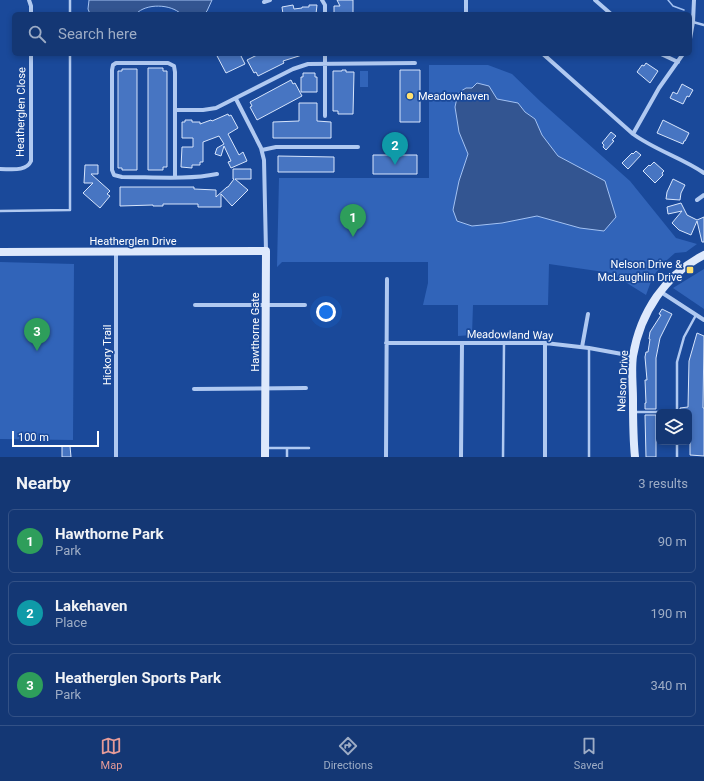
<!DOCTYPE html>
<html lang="en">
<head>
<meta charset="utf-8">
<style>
  body { margin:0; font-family:Roboto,sans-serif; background:#1d3f79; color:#f1f3f6 }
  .controls { position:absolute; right:12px; bottom:12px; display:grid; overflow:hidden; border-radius:6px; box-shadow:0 2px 6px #0003 }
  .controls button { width:36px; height:36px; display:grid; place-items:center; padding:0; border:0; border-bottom:1px solid #335186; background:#143774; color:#f1f3f6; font:20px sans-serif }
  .scale { position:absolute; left:12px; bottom:10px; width:87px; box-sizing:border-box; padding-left:4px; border:2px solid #fff; border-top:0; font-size:11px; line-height:14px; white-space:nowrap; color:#fff; -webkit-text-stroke:3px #1a499a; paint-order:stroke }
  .you { position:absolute; left:326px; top:312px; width:14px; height:14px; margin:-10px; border:3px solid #fff; border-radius:50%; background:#1a73e8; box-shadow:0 0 0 6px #1a73e833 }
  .badge { display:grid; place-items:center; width:26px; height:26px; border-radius:50%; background:#e69b98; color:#fff; font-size:13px; font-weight:700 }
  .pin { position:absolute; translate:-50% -33px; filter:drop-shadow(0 1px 2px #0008) }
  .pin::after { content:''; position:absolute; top:21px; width:14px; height:12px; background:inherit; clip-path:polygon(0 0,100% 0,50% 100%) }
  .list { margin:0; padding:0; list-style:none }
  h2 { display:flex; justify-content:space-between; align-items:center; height:52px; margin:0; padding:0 16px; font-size:17px }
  h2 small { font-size:13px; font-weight:400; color:#9dacc5 }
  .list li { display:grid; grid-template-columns:26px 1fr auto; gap:12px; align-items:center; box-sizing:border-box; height:64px; margin:0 8px 8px; padding:0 8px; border:1px solid #335186; border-radius:6px }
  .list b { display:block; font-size:15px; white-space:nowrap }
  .list p { margin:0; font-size:13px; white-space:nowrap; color:#9dacc5 }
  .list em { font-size:13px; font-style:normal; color:#9dacc5 }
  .icon { flex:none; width:22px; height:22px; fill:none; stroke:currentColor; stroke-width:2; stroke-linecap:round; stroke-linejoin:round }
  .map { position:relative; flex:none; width:704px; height:457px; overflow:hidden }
  .search { position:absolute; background:#143774; box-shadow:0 2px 6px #0003; left:12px; right:12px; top:12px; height:44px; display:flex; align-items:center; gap:10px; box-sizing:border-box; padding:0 14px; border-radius:6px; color:#9dacc5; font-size:15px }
  .sheet { height:268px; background:#143774 }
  nav { display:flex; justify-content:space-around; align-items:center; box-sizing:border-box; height:56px; border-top:1px solid #335186; background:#143774; font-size:11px; color:#9dacc5 }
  nav a { display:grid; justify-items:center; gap:2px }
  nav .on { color:#e69b98 }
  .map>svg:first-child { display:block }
  .green { fill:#3164b9 }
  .water { fill:#335591; stroke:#a3c2f3 }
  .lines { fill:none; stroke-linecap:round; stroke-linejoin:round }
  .stream { stroke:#a3c2f3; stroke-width:1.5 }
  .building { fill:#4775c2; stroke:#d7e5fc }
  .lane { stroke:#b0c9f1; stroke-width:2.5 }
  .street { stroke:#b0c9f1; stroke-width:4 }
  .secondary { stroke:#dee9fc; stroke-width:8 }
  .poi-dot { fill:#ffe070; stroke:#1a499a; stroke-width:1.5 }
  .labels { text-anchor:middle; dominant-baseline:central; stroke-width:3.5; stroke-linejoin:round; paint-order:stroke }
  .poi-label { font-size:11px; fill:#fff; stroke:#1a499a; text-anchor:start }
  .street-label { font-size:11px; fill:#fff; stroke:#1a499a }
</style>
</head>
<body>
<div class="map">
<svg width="704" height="457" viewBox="0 0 704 457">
  <rect width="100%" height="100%" fill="#1a499a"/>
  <path class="green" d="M429,65H488L512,74L541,102L630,181L676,238L697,244L686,252L675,253L667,260L653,276L646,295L611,273L549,264L548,305H473L472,335L458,336V305H423L428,283V262H282L277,267L279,178H429Z
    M360,71H368V87H360Z
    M0,262L74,264L73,440L0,439Z
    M704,269V309L673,288Z"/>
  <path class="water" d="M89,0H212L207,11L204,14H181C171,4 146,3 136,14H90L88,9Z
    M477,83L489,86L497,99L518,103L525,112L535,119L542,135L558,156L605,181L616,217L604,231L580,228L537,216L502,223L472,226L457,221L453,210L459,181L468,154L459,132L455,107L458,93L466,88H472Z"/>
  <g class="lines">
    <path class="stream" d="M668,0L673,6L684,10"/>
  </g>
  <path class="building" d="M337,0H353V14H334V6H340Z
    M293,5L294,9L302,8V7H309V5H317L316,14H283L282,7Z
    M216,54H240L245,64L226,73Z
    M259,54H302V55L283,61L284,63L258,76L256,72L254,73L247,60Z
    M646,63L658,71L650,83L637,72L642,65L644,66Z
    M148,68H163V71H167V167H163V170H148Z
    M122,69H137V170H122V168H118V71H122Z
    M342,70H346V72H354L353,114H338V111H333V71H342Z
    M400,70H420V122H400Z
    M303,73H315V77H317V92H301V77H303Z
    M291,80L293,84L295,83L302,96L257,120L250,107L252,106L250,102Z
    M682,84L693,90L689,97L687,96L683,104L670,98L673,92L677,94Z
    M299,103H317V121L331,122V138H273V122L299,121Z
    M228,114L229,116L231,115L238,128L228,134L239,155L243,152L247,161L231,168L228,162L231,161L224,146L221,156L215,154L217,148L224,144L219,136L203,142V162H200V165H192V168L181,167L182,147H193V138H182V122H185V120H192V122H200V124L211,120L212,121Z
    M663,120L689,133L685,141H684L683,144L657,133Z
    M611,132L616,136L612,140L614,141L606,150L603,147L604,145L602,143Z
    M636,151L641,155L628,169L622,163L632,153L633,154Z
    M373,155H417V174H373Z
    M278,156L334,157V172H278Z
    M654,162L664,171L662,173L663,175L655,183L643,171L649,165L650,166Z
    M85,165H98V174H91L110,191L107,194L110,196L100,208L83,193L93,183H84Z
    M233,169H251V179H235L248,190L232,206L221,194V207H198V204H163V206H153V205L120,206V187H194V189L216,190V197L227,187H228L234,179H233Z
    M673,179L685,185L681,193L680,200L666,199L667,192Z
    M681,203L687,215L697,220L704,217V242H702L697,221L691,235L679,230L672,223L682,211L668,214L667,207Z
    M662,309L672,314L660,338L656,358V409H645V403H646L645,380H647L645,357L646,352H648L650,339H649L650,332L661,315L659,314Z
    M697,333L704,336L703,408H704V456L690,455V415L689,412H680V408L688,407L689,361Z
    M645,415H656V457H646Z
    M62,446H70L71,457H62Z"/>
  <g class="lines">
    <path class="lane" d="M70,14V0
      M693,22L704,25
      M0,211L70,210V54
      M635,412H659
      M677,412V362L684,337L696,315
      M677,442V457
      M266,448H309
      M287,457V448
      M503,457L504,343
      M589,457V348"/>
    <path class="street" d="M29,0L31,6V14
      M322,0L325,5V14
      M595,0L611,14
      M264,2L270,0
      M466,14V0
      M690,39L693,22L694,0
      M543,54L633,134C655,150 682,158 704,173
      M661,54L678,62
      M236,99L261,148L264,160L266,251
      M175,110H203L216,108L293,69L308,64L415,63
      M325,116V54
      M633,134L659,88L683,54
      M262,150L276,147H358
      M0,169C11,169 26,172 31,161V54
      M175,177V72L174,66L168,63H116L113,65L112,70V170L114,175L122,177C152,177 188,180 217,174
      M697,200L704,195
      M661,292L704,320
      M195,305H305
      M386,343H545L589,348L633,356
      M582,347L588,314
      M194,389L306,388
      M116,457V252
      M386,457L387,279
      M461,457L462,343
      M545,457V343"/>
    <path class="secondary" d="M0,252L266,251L265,457
      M635,457C633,438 633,419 633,399C633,385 631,370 633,356C640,313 665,275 704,255"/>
  </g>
  <g class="poi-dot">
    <circle cx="410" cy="96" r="4"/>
    <rect x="686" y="266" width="8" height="8" rx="2"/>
  </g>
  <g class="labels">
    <g class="poi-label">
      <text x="418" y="96">Meadowhaven</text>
      <text x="682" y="264" text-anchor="end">Nelson Drive &amp;<tspan x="682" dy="13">McLaughlin Drive</tspan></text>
    </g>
    <g class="street-label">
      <text transform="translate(21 112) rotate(-89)">Heatherglen Close</text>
      <text x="133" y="241">Heatherglen Drive</text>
      <text transform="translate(255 332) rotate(-90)">Hawthorne Gate</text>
      <text transform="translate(510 335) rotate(1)">Meadowland Way</text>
      <text transform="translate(107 355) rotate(-90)">Hickory Trail</text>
      <text transform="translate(623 381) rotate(-87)">Nelson Drive</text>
    </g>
  </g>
</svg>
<div class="controls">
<button><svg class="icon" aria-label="layers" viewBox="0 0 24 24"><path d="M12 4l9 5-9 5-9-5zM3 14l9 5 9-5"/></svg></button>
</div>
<div class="scale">100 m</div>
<div class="you"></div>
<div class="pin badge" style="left:353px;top:237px;background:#2e9e5b">1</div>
<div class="pin badge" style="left:395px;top:165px;background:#0f9aa8">2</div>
<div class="pin badge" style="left:37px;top:351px;background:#2e9e5b">3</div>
<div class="search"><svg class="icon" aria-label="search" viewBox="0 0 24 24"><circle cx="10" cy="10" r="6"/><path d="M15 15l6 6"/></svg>Search here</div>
</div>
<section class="sheet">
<h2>Nearby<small>3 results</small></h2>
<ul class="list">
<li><span class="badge" style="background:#2e9e5b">1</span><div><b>Hawthorne Park</b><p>Park</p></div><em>90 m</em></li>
<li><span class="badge" style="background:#0f9aa8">2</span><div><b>Lakehaven</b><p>Place</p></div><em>190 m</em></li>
<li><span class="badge" style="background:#2e9e5b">3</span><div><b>Heatherglen Sports Park</b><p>Park</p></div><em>340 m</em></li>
</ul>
</section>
<nav>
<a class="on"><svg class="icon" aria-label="map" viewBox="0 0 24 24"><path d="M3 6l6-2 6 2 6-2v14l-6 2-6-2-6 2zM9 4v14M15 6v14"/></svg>Map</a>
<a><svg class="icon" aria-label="directions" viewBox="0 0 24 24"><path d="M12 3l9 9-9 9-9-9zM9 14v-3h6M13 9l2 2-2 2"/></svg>Directions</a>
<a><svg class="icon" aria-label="saved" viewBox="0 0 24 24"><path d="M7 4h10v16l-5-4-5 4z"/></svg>Saved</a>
</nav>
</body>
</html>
